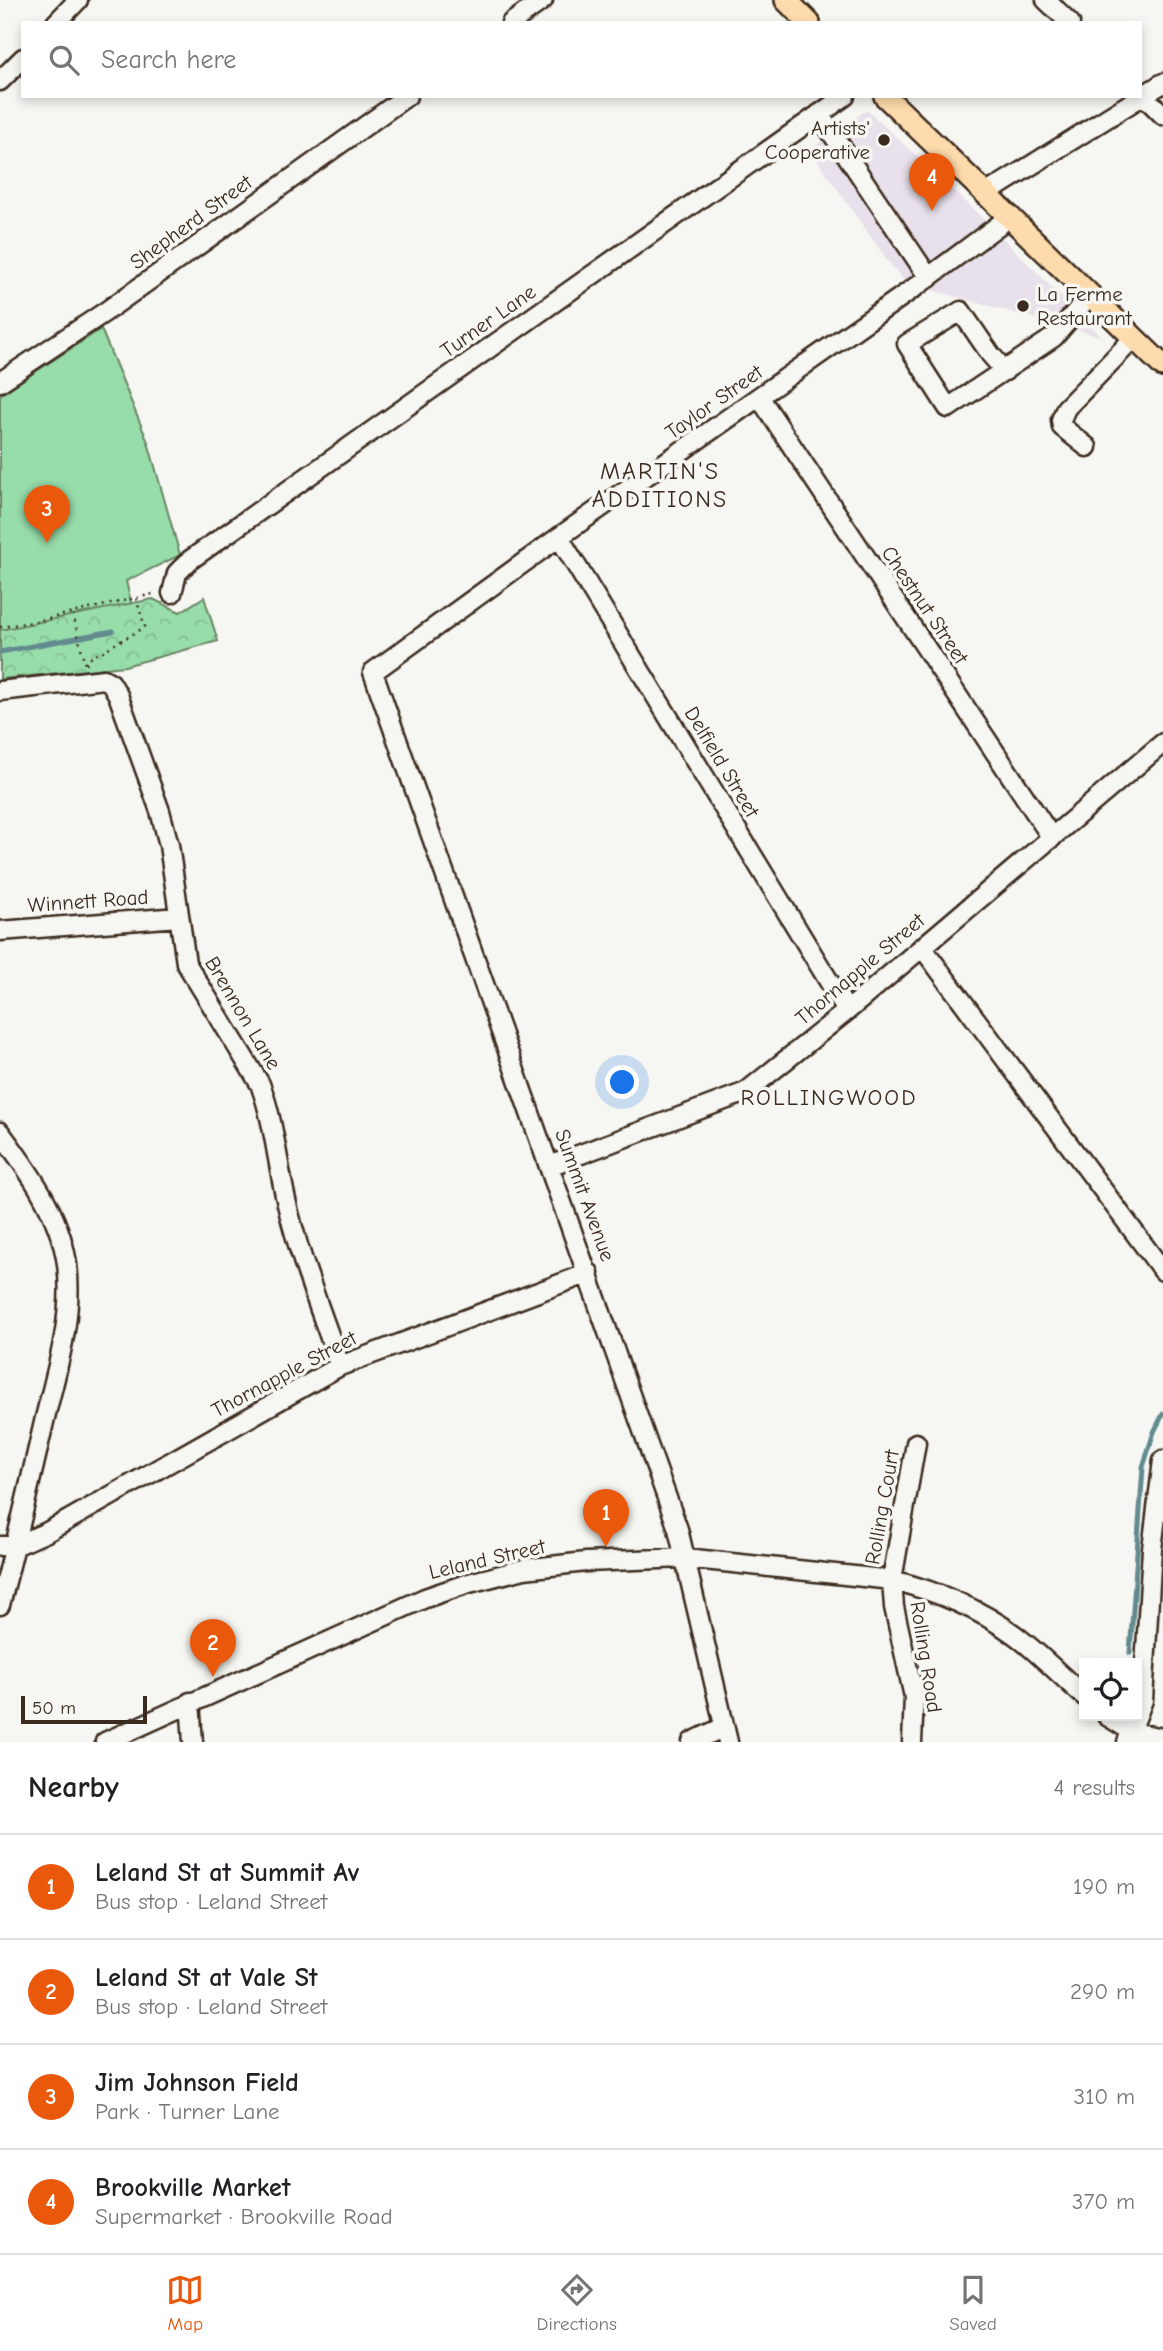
<!DOCTYPE html>
<html lang="en">
<head>
<meta charset="utf-8">
<style>
  body { margin:0; font-family:"Comic Neue",sans-serif; background:#f2f2f2; color:#202124 }
  .controls { position:absolute; right:21px; bottom:21px; display:grid; overflow:hidden; border-radius:0px; box-shadow:0 4px 10px #0003 }
  .controls button { width:63px; height:63px; display:grid; place-items:center; padding:0; border:0; border-bottom:2px solid #e0e0e0; background:#fff; color:#202124; font:35px sans-serif }
  .scale { position:absolute; left:21px; bottom:18px; width:126px; box-sizing:border-box; padding-left:7px; border:4px solid #3b2a1e; border-top:0; font-size:19px; line-height:24px; white-space:nowrap; color:#3b2a1e; -webkit-text-stroke:5px #f6f6f2; paint-order:stroke }
  .you { position:absolute; left:623px; top:1083px; width:24px; height:24px; margin:-18px; border:5px solid #fff; border-radius:50%; background:#1a73e8; box-shadow:0 0 0 10px #1a73e833 }
  .badge { display:grid; place-items:center; width:46px; height:46px; border-radius:50%; background:#ea580c; color:#fff; font-size:23px; font-weight:700 }
  .pin { position:absolute; translate:-50% -58px; filter:drop-shadow(0 2px 4px #0008) }
  .pin::after { content:''; position:absolute; top:37px; width:24px; height:21px; background:inherit; clip-path:polygon(0 0,100% 0,50% 100%) }
  .list { margin:0; padding:0; list-style:none }
  h2 { display:flex; justify-content:space-between; align-items:center; height:91px; margin:0; padding:0 28px; font-size:30px }
  h2 small { font-size:23px; font-weight:400; color:#757577 }
  .list li { display:grid; grid-template-columns:46px 1fr auto; gap:21px; align-items:center; box-sizing:border-box; height:105px; padding:0 28px; border-top:2px solid #e0e0e0 }
  .list b { display:block; font-size:26px; white-space:nowrap }
  .list p { margin:0; font-size:23px; white-space:nowrap; color:#757577 }
  .list em { font-size:23px; font-style:normal; color:#757577 }
  .icon { flex:none; width:38px; height:38px; fill:none; stroke:currentColor; stroke-width:2; stroke-linecap:round; stroke-linejoin:round }
  .map { position:relative; flex:none; width:1163px; height:1742px; overflow:hidden }
  .search { position:absolute; background:#fff; box-shadow:0 4px 10px #0003; left:21px; right:21px; top:21px; height:77px; display:flex; align-items:center; gap:18px; box-sizing:border-box; padding:0 24px; border-radius:0px; color:#757577; font-size:26px }
  .sheet { height:511px; background:#fff }
  nav { display:flex; justify-content:space-around; align-items:center; box-sizing:border-box; height:98px; border-top:2px solid #e0e0e0; background:#fff; font-size:19px; color:#757577 }
  nav a { display:grid; justify-items:center; gap:4px }
  nav .on { color:#ea580c }
  .map>svg:first-child { display:block }
  .built { fill:#e8e0eb }
  .green { fill:#97ddaa; stroke:#698464; stroke-width:2 }
  .forest { fill:url(#forest-crowns); stroke:#698464; stroke-width:2 }
  .lines { fill:none; stroke-linecap:round; stroke-linejoin:round }
  .stream { stroke:#628a8f; stroke-width:5 }
  .minor-casing { stroke:#3b2a1e; stroke-width:23 }
  .major-casing { stroke:#3b2a1e; stroke-width:26 }
  .path { stroke:#3b2a1e; stroke-width:2.5; stroke-dasharray:2 5; stroke-linecap:butt }
  .minor { stroke:#f6f6f2; stroke-width:18 }
  .major { stroke:#fedbac; stroke-width:21 }
  .poi-dot { fill:#3b2a1e; stroke:#f6f6f2; stroke-width:2.5 }
  .labels { text-anchor:middle; dominant-baseline:central; stroke-width:7; stroke-linejoin:round; paint-order:stroke }
  .poi-label { font-size:21px; fill:#3b2a1e; stroke:#f6f6f2; text-anchor:end }
  .street-label { font-size:21px; fill:#3b2a1e; stroke:#f6f6f2 }
  .neighbourhood-label { font-size:23px; letter-spacing:2px; fill:#3b2a1e; stroke:#f6f6f2 }
  .quarter-label { font-size:24px; letter-spacing:2px; fill:#3b2a1e; stroke:#f6f6f2 }
</style>
</head>
<body>
<div class="map">
<svg width="1163" height="1742" viewBox="0 0 1163 1742">
  <defs>
    <pattern id="forest-crowns" width="20" height="18" patternUnits="userSpaceOnUse" patternTransform="scale(1.75)"><rect width="20" height="18" fill="#97ddaa"/><path d="M2 6a3 3 0 1 1 6 0M12 15a3 3 0 1 1 6 0" fill="none" stroke="#83be92"/></pattern>
  </defs>
  <rect width="100%" height="100%" fill="#f6f6f2"/>
  <filter id="ink" filterUnits="userSpaceOnUse"><feTurbulence type="fractalNoise" baseFrequency=".0143" numOctaves="2"/><feDisplacementMap in="SourceGraphic" scale="14" xChannelSelector="R" yChannelSelector="G"/><feConvolveMatrix kernelMatrix="1 2 1 2 8 2 1 2 1" color-interpolation-filters="sRGB"/></filter>
  <g filter="url(#ink)">
    <path class="built" d="M867,110L964,200L1102,337L906,283L887,260L810,150L836,130Z"/>
    <path class="green" d="M101,329L148,442L180,555L126,581L142,649L0,666V395Z"/>
    <path class="forest" d="M204,597L218,641L125,666L0,679V630L153,599L180,612Z"/>
    <g class="lines">
      <path class="stream" d="M0,652L113,631
        M1130,1653L1143,1467L1154,1432L1163,1414"/>
      <defs>
        <path id="minor" d="M1046,0L1070,23
          M56,23L78,0
          M511,23L543,0
          M0,81L23,58
          M1140,92L1163,115
          M819,114L929,278
          M987,193L1163,83
          M1005,371L991,355L961,311L907,344L948,408L1054,337L1090,295
          M0,382L105,312L407,96
          M760,398L1052,838
          M1087,447L1062,427L1061,420L1066,408L1134,338
          M559,537L847,1011
          M172,593L177,573L190,560L845,96
          M0,691L104,679L111,683L118,695L160,811L169,845L186,963L260,1084C274,1121 277,1161 286,1200C299,1257 321,1311 340,1366
          M0,931L179,917
          M922,947L1163,1271
          M0,1132C29,1171 60,1214 67,1264C74,1317 56,1372 44,1422C30,1483 16,1544 0,1605
          M549,1166L746,1092L847,1011L1163,743
          M0,1546H15L47,1532L340,1366L589,1273
          M190,1702L193,1742
          M1107,1716L1133,1732L1163,1738
          M105,1742L425,1598L469,1583L524,1569L586,1562L685,1558L892,1580C936,1591 978,1608 1015,1635C1039,1653 1061,1676 1084,1696
          M692,1742L724,1727
          M728,1742L678,1529L373,672L559,537L914,288L1011,216
          M912,1742L914,1697L894,1607L892,1580L916,1443
          M1127,1742L1143,1700L1152,1549L1163,1460"/>
        <path id="major" d="M786,0L809,23
          M885,96L1163,366"/>
      </defs>
      <use href="#minor" class="minor-casing"/>
      <use href="#major" class="major-casing"/>
      <path class="path" d="M73,614L85,665
        M0,627L33,622L153,594
        M86,664L89,659L145,627L136,598"/>
      <use href="#minor" class="minor"/>
      <use href="#major" class="major"/>
    </g>
  </g>
  <g class="poi-dot">
    <circle cx="884" cy="140" r="7"/>
    <circle cx="1023" cy="306" r="7"/>
  </g>
  <g class="labels">
    <g class="poi-label">
      <text x="870" y="128">Artists'<tspan x="870" dy="24">Cooperative</tspan></text>
      <text x="1037" y="294" text-anchor="start">La Ferme<tspan x="1037" dy="24">Restaurant</tspan></text>
    </g>
    <g class="street-label">
      <text transform="translate(191 222) rotate(-36)">Shepherd Street</text>
      <text transform="translate(488 321) rotate(-35)">Turner Lane</text>
      <text transform="translate(714 402) rotate(-35)">Taylor Street</text>
      <text transform="translate(925 605) rotate(56)">Chestnut Street</text>
      <text transform="translate(722 762) rotate(59)">Delfield Street</text>
      <text transform="translate(88 901) rotate(-4)">Winnett Road</text>
      <text transform="translate(860 969) rotate(-40)">Thornapple Street</text>
      <text transform="translate(243 1013) rotate(59)">Brennon Lane</text>
      <text transform="translate(585 1195) rotate(70)">Summit Avenue</text>
      <text transform="translate(284 1374) rotate(-28)">Thornapple Street</text>
      <text transform="translate(882 1507) rotate(-80)">Rolling Court</text>
      <text transform="translate(487 1559) rotate(-13)">Leland Street</text>
      <text transform="translate(926 1657) rotate(81)">Rolling Road</text>
    </g>
    <g class="neighbourhood-label">
      <text x="829" y="1097">ROLLINGWOOD</text>
    </g>
    <g class="quarter-label">
      <text x="660" y="471">MARTIN'S<tspan x="660" dy="28">ADDITIONS</tspan></text>
    </g>
  </g>
</svg>
<div class="controls">
<button><svg class="icon" aria-label="locate" viewBox="0 0 24 24"><circle cx="12" cy="12" r="6"/><path d="M12 2v4M12 18v4M2 12h4M18 12h4"/></svg></button>
</div>
<div class="scale">50 m</div>
<div class="you"></div>
<div class="pin badge" style="left:606px;top:1547px">1</div>
<div class="pin badge" style="left:213px;top:1677px">2</div>
<div class="pin badge" style="left:47px;top:543px">3</div>
<div class="pin badge" style="left:932px;top:211px">4</div>
<div class="search"><svg class="icon" aria-label="search" viewBox="0 0 24 24"><circle cx="10" cy="10" r="6"/><path d="M15 15l6 6"/></svg>Search here</div>
</div>
<section class="sheet">
<h2>Nearby<small>4 results</small></h2>
<ul class="list">
<li><span class="badge">1</span><div><b>Leland St at Summit Av</b><p>Bus stop · Leland Street</p></div><em>190 m</em></li>
<li><span class="badge">2</span><div><b>Leland St at Vale St</b><p>Bus stop · Leland Street</p></div><em>290 m</em></li>
<li><span class="badge">3</span><div><b>Jim Johnson Field</b><p>Park · Turner Lane</p></div><em>310 m</em></li>
<li><span class="badge">4</span><div><b>Brookville Market</b><p>Supermarket · Brookville Road</p></div><em>370 m</em></li>
</ul>
</section>
<nav>
<a class="on"><svg class="icon" aria-label="map" viewBox="0 0 24 24"><path d="M3 6l6-2 6 2 6-2v14l-6 2-6-2-6 2zM9 4v14M15 6v14"/></svg>Map</a>
<a><svg class="icon" aria-label="directions" viewBox="0 0 24 24"><path d="M12 3l9 9-9 9-9-9zM9 14v-3h6M13 9l2 2-2 2"/></svg>Directions</a>
<a><svg class="icon" aria-label="saved" viewBox="0 0 24 24"><path d="M7 4h10v16l-5-4-5 4z"/></svg>Saved</a>
</nav>
</body>
</html>
